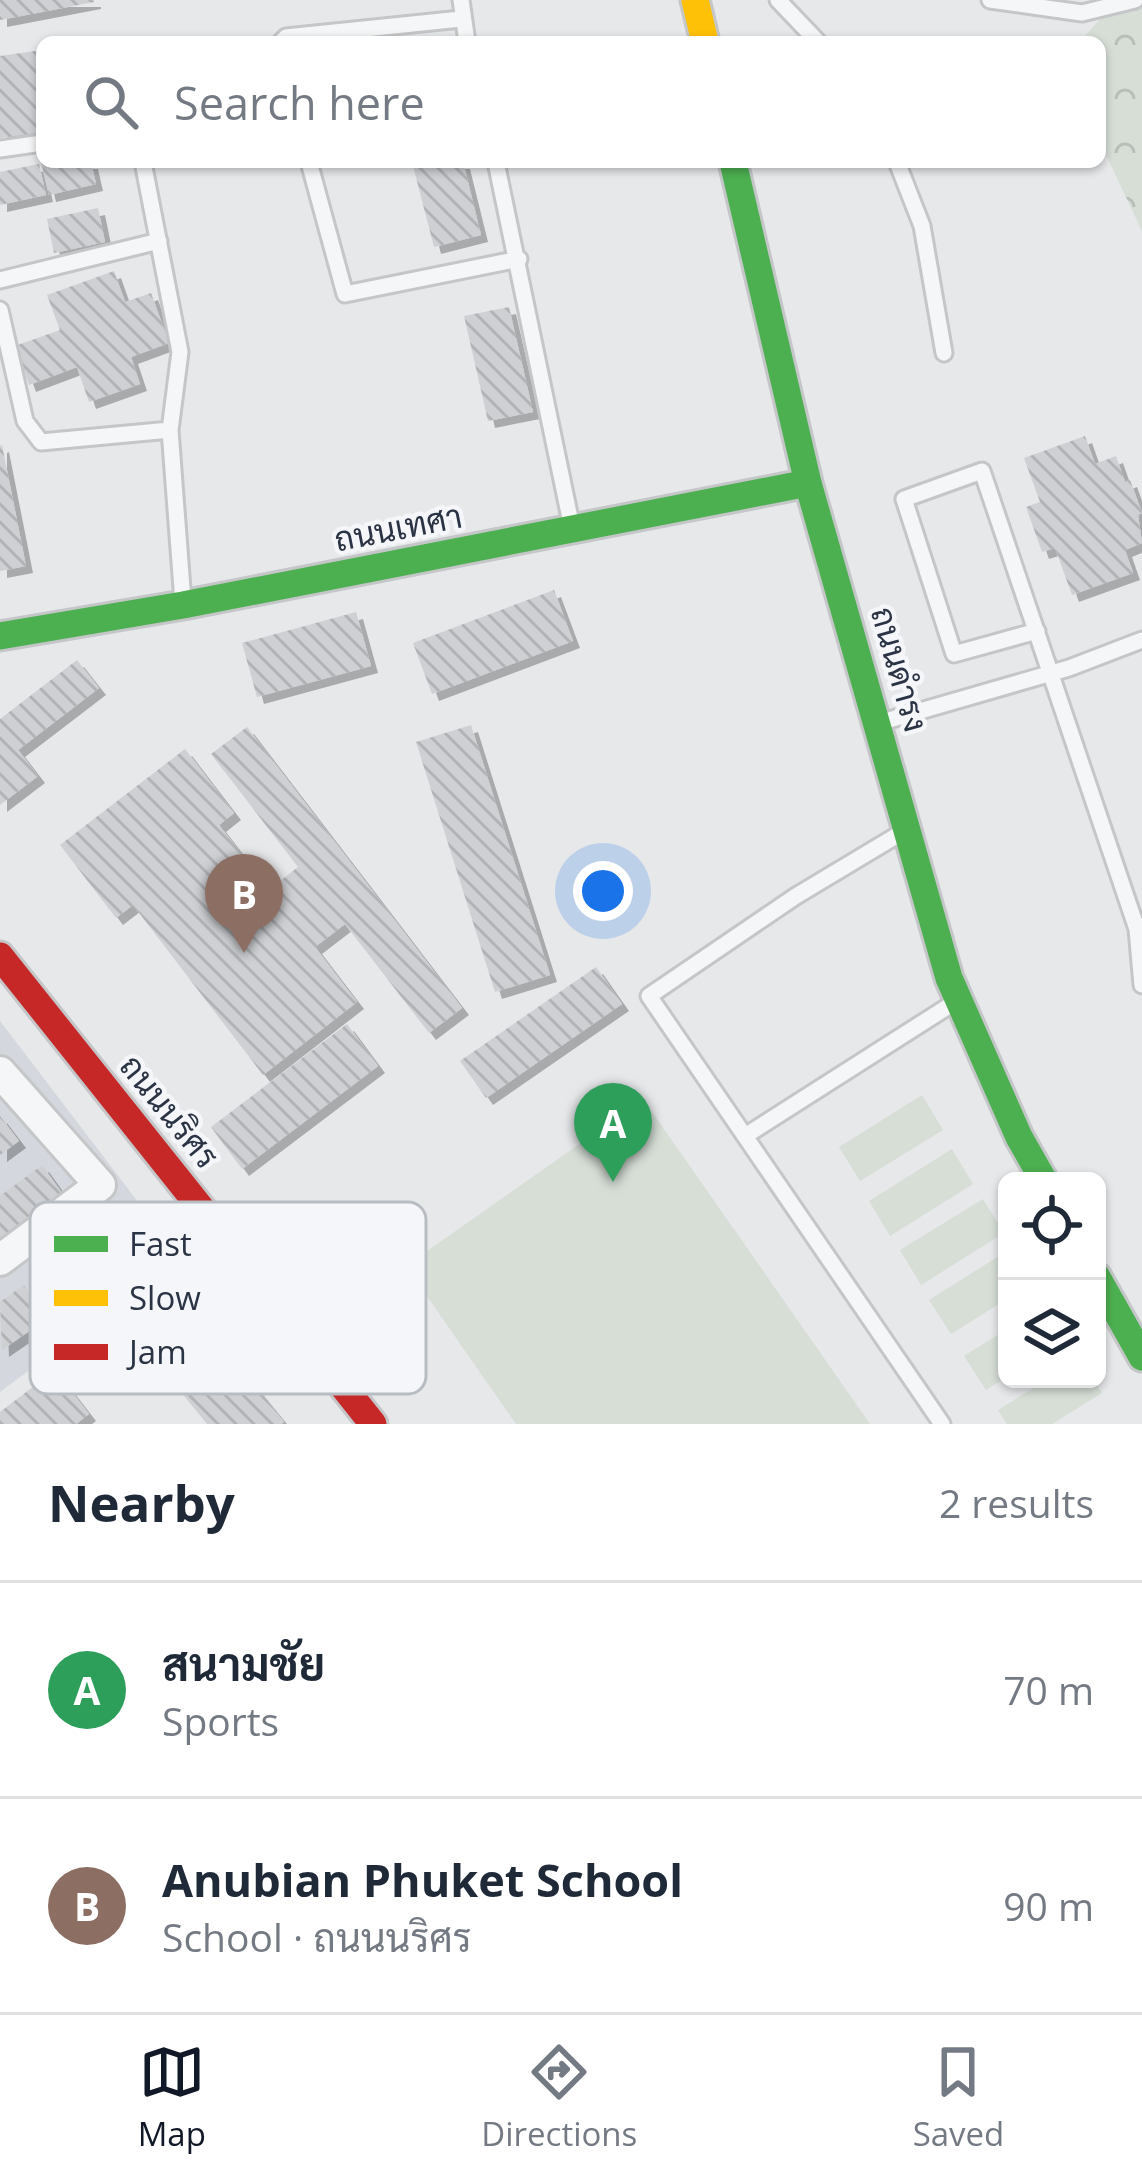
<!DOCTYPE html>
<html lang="en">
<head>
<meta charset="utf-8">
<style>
  body { margin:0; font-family:"Open Sans",Sarabun,sans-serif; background:#f6f6f7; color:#1f2937 }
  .controls { position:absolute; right:36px; bottom:36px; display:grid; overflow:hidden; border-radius:18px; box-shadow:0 3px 9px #0004 }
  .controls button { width:108px; height:108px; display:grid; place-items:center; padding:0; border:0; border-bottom:3px solid #e0e1e3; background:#fff; color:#1f2937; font:60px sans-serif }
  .you { position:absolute; left:603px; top:891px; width:42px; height:42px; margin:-30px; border:9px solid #fff; border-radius:50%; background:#1a73e8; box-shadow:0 0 0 18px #1a73e833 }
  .badge { display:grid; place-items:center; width:78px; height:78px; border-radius:50%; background:#111827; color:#fff; font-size:39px; font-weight:700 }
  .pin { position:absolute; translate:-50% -99px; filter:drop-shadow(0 3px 6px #0008) }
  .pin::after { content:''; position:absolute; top:63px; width:42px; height:36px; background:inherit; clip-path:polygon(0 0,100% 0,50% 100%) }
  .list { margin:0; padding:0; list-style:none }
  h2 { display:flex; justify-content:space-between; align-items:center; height:156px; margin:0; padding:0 48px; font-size:51px }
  h2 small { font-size:39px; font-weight:400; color:#747a83 }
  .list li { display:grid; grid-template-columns:78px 1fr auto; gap:36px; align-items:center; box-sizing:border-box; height:216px; padding:0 48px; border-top:3px solid #e0e1e3 }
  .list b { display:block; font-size:45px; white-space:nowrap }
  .list p { margin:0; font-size:39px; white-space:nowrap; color:#747a83 }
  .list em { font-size:39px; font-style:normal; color:#747a83 }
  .icon { flex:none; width:66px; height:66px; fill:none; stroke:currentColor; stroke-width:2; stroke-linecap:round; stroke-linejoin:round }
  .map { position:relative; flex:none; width:1142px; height:1424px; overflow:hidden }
  .search { position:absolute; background:#fff; box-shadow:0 3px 9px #0004; left:36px; right:36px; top:36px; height:132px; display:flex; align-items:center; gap:30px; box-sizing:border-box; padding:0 42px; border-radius:18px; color:#747a83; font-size:45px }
  .sheet { height:588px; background:#fff }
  nav { display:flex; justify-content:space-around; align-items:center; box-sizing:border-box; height:168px; border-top:3px solid #e0e1e3; background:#fff; font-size:33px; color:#747a83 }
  nav a { display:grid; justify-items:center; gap:6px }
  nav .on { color:#111827 }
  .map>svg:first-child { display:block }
  .built { fill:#d4d7dd }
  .forest { fill:url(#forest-crowns) }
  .pitch { fill:#d6ded6 }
  .building { fill:url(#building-back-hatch); filter:url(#shadow) }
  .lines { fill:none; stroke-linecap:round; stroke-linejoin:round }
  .lane-casing { stroke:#c4c6c8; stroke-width:21 }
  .street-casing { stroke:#c4c6c8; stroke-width:36 }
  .fast-casing { stroke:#c4c6c8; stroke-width:33 }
  .slow-casing { stroke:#c4c6c8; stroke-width:33 }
  .jam-casing { stroke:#c4c6c8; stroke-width:33 }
  .lane { stroke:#f5f6f7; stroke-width:15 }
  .street { stroke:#f5f6f7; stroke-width:30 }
  .fast { stroke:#4caf50; stroke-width:27 }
  .slow { stroke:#ffc107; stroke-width:27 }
  .jam { stroke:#c62828; stroke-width:27 }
  .labels { text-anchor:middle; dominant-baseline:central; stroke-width:9; stroke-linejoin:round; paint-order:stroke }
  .street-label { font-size:33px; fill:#2b3445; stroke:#f4f6f9 }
  .key { fill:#f4f6f9; stroke:#b8bcc3; stroke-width:3 }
  .key-label { font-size:33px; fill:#2b3445 }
</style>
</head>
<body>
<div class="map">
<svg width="1142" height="1424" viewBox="0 0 1142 1424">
  <defs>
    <pattern id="forest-crowns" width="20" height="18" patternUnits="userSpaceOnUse" patternTransform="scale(3)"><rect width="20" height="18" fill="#d6ded6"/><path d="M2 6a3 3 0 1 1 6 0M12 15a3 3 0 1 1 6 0" fill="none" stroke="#b8bfb9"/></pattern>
    <pattern id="building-back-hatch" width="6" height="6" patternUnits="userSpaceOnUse" patternTransform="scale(3)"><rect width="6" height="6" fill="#ced0d3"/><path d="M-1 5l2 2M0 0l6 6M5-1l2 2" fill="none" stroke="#b1b3b6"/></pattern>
    <filter id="shadow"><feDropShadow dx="7" dy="7" stdDeviation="0" flood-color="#0004"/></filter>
  </defs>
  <rect width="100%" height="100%" fill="#e6e8ea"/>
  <path class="built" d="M0,1021L180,1257L0,1392Z"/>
  <path class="forest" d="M1118,0H1142V231L1100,142V42H1079Z"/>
  <path class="pitch" d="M922,1095L943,1130L860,1181L839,1147Z
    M643,1099L870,1424H516L406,1266Z
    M952,1149L973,1184L890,1236L869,1201Z
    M983,1199L1004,1233L921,1285L900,1250Z
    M1007,1251V1299L951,1334L929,1300Z
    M1007,1329V1377L986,1390L964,1356Z
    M1048,1379H1093L1102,1393L1052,1424H1007L998,1410Z"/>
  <path class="building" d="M0,0H94V2L0,20Z
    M42,50V132L0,138V56Z
    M41,162H91L96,184L49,195Z
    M412,162H463L481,235L434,247Z
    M39,164L46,195L0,205V172Z
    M98,208L105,242L54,253L47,219Z
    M114,271L125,302L151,293L169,343L131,357L140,384L89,402L77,367L29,385L15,346L60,330L47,295Z
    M509,307L533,412L488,421L464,316Z
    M1085,436L1095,464L1116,456L1125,482L1130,480L1142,513L1138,515L1142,543L1125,550L1133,573L1072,595L1055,548L1042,552L1026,507L1040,502L1024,458Z
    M2,445L26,566L0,571V446Z
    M554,590L573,641L432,694L413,643Z
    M356,612L371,666L257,697L242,643Z
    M77,660L99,688L18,750L38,776L0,805V719Z
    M471,725L550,975L495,992L416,742Z
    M247,727L462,1008L429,1033L345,924L315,947L357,1002L263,1075L133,905L116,918L60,845L185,749L234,813L219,825L269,890L298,867L211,754Z
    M596,967L622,1004L486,1098L460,1061Z
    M347,1024L378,1066L242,1169L211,1127Z
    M0,1116L19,1141L0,1155Z
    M42,1165L67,1200L5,1245L0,1238V1196Z
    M24,1285L47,1319L2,1350L0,1302Z
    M188,1304L284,1422L281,1424H207L141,1343Z
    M55,1370L89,1414L76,1424H0V1412Z"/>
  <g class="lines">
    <defs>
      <path id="lane" d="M461,0L467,42
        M778,0L818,42
        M990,0L1082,13L1135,0
        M281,42L286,37L461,19
        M0,149L42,143
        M143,162L180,352L170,430L183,602
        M309,162L345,294L519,259
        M496,162L571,523
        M897,162L922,226L944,353
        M0,280L159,241
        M0,310L25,421L41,442L170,430
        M1037,631L954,654L904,499L982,471L1137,929
        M882,722L1069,668L1142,640
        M901,833L796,896L649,996L942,1424
        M1142,926L1137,929L1142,985
        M745,1136L955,1002"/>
      <path id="street" d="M0,1072L100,1185L0,1260"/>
      <path id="fast" d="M733,162L808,483L949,978L1019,1137L1044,1181
        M0,636L183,605L808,483
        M1097,1277L1142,1357"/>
      <path id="slow" d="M695,0L705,42"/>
      <path id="jam" d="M0,956L373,1424"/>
    </defs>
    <use href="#lane" class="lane-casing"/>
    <use href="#street" class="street-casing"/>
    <use href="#fast" class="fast-casing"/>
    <use href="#slow" class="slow-casing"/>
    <use href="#jam" class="jam-casing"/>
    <use href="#lane" class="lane"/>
    <use href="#street" class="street"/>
    <use href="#fast" class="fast"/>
    <use href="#slow" class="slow"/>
    <use href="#jam" class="jam"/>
  </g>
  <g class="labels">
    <g class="street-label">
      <text transform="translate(398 527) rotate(-11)">ถนนเทศา</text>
      <text transform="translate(900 669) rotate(74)">ถนนดำรง</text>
      <text transform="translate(170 1111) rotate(51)">ถนนนริศร</text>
    </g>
  </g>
  <rect x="30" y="1202" width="396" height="192" rx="18" class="key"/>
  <rect x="54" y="1236" width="54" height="16" fill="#4caf50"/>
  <rect x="54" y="1290" width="54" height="16" fill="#ffc107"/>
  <rect x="54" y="1344" width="54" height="16" fill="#c62828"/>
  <g class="key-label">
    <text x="129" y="1256">Fast</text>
    <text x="129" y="1310">Slow</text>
    <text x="129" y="1364">Jam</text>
  </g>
</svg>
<div class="controls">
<button><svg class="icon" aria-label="locate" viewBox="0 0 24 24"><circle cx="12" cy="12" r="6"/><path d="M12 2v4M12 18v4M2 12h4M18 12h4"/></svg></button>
<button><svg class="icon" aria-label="layers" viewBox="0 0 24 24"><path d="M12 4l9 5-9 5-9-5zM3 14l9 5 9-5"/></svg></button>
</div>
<div class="you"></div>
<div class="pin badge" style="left:613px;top:1182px;background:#2e9e5b">A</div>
<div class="pin badge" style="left:244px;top:953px;background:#8d6e63">B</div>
<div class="search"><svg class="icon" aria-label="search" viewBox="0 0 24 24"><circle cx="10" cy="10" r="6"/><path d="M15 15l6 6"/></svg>Search here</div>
</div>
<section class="sheet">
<h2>Nearby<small>2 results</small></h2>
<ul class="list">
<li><span class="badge" style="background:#2e9e5b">A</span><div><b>สนามชัย</b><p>Sports</p></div><em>70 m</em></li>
<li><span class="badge" style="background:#8d6e63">B</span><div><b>Anubian Phuket School</b><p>School · ถนนนริศร</p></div><em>90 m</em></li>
</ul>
</section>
<nav>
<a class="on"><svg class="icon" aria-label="map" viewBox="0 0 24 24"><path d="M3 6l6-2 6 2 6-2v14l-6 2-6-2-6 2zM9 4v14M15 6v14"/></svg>Map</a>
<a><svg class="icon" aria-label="directions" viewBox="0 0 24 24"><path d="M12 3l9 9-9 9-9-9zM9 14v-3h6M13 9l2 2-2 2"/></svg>Directions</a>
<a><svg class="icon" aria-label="saved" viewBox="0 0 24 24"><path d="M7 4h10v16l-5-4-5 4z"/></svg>Saved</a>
</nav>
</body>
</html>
